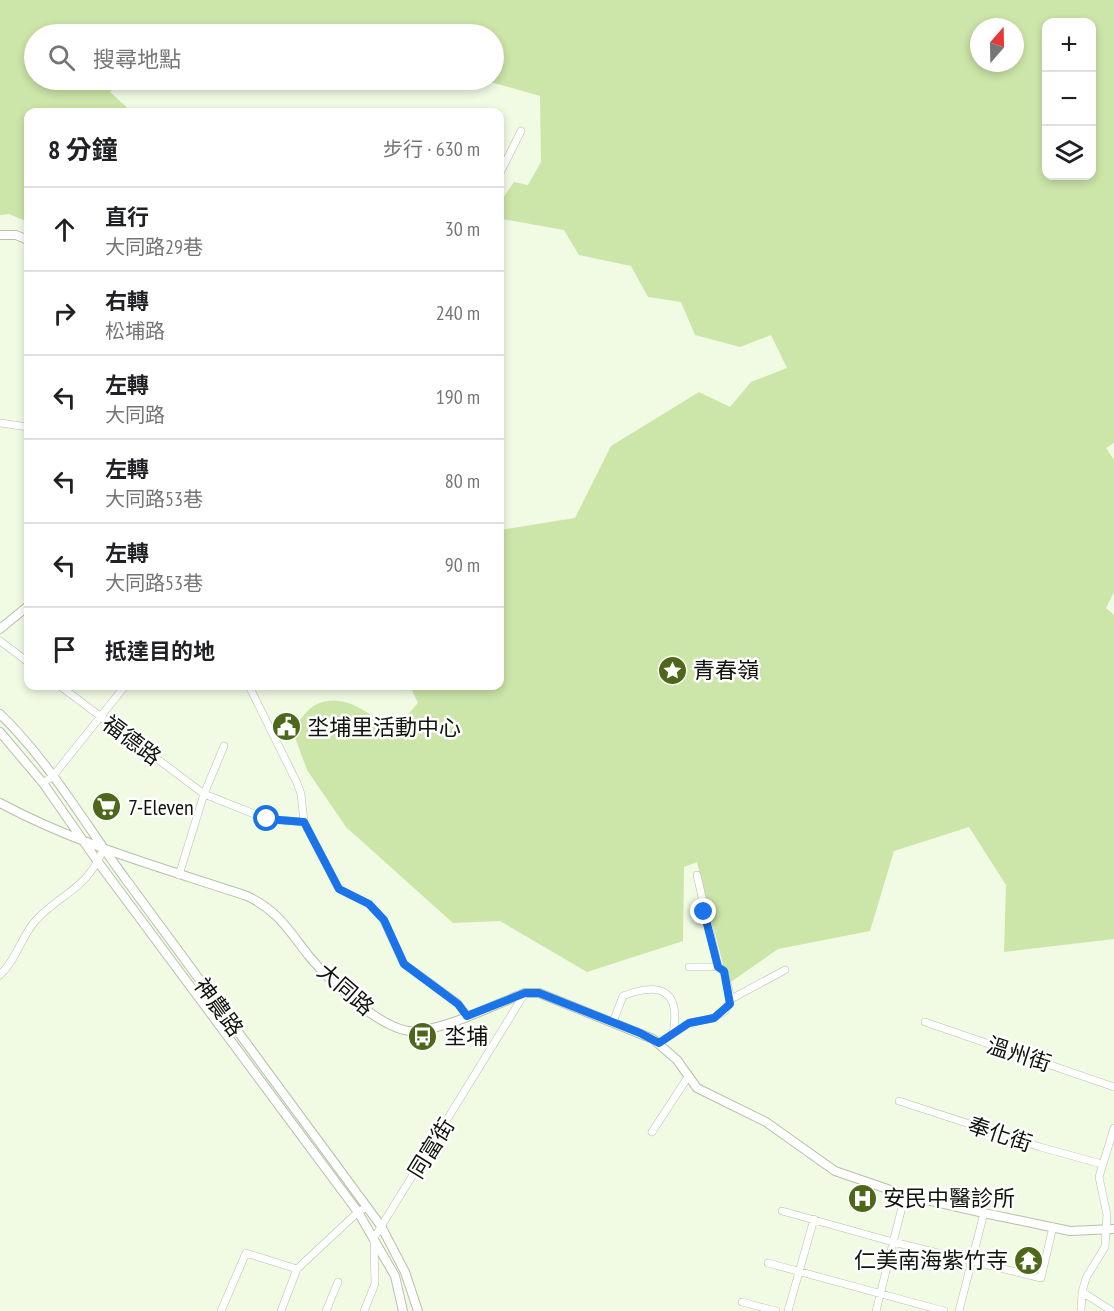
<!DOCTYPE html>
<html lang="zh-TW">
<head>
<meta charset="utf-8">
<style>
  body { margin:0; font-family:"PT Sans Narrow","Noto Sans TC",sans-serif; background:#f6f6f6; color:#202124 }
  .controls { position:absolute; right:18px; top:18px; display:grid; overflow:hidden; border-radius:12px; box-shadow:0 3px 9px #0003 }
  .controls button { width:54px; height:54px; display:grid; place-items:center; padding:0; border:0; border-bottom:2px solid #e0e0e0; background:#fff; color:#202124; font:30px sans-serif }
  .compass { position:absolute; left:970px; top:18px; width:54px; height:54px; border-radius:50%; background:#fff; box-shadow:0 3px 9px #0003; rotate:20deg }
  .stop { position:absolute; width:18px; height:18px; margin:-14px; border:4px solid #1a73e8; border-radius:50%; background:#fff }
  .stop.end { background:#1a73e8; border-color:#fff; box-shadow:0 2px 6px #0008 }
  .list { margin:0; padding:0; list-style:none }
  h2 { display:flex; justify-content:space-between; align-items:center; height:78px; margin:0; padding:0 24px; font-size:26px }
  h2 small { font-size:20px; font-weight:400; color:#757577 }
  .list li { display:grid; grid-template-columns:39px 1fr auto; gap:18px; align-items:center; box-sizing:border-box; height:84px; padding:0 24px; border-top:2px solid #e0e0e0 }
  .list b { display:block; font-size:22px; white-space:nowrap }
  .list p { margin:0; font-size:20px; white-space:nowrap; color:#757577 }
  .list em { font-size:20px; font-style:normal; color:#757577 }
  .icon { flex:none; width:33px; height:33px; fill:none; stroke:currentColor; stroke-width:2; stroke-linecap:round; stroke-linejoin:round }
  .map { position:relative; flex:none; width:1114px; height:1311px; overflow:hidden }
  .search { position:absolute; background:#fff; box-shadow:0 3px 9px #0003; left:24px; top:24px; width:480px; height:66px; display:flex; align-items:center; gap:15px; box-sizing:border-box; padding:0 21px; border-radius:33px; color:#757577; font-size:22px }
  .panel { position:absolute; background:#fff; box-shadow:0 3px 9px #0003; left:24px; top:108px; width:480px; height:582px; border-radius:12px }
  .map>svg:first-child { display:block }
  .green { fill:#cce5a8; fill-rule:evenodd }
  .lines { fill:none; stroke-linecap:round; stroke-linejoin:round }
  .minor-casing { stroke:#b6c0aa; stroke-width:8 }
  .tertiary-casing { stroke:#b6c0aa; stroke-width:10 }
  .minor { stroke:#fff; stroke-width:7 }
  .tertiary { stroke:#fff; stroke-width:8 }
  .route { stroke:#1a73e8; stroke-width:8 }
  .labels { text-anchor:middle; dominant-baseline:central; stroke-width:5; stroke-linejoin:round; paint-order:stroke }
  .poi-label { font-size:22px; fill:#10140c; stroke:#fff; text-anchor:start }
  .street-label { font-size:22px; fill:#10140c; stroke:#fff }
</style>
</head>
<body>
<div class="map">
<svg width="1114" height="1311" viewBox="0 0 1114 1311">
  <rect width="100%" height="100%" fill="#f1fbe4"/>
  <path class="green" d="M0,0H1114V443L1106,448L1114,460V592L1106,608L1114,615V939L1004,952L1006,885L969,827L894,851L870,931L778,949L728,984L697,862L684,867L683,941L587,972L500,921L453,923L346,827L307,770L292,729C299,722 307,709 315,705C345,690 370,716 394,730L418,703L410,686H500V530L575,518L611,446L699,392L730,407L751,382L787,368L771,335L740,347L695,335L681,302L648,297L631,266L579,255L564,230L502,219L503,198L514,182L528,185L541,162L540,96L484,80H494V34H324L306,30L302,34H34V80H124L110,92L132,112H28V222L9,214L0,215ZM1046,22H1092V176H1046ZM979,27H1015V63H979Z"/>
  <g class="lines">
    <defs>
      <path id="minor" d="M500,173L521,131
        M0,423L28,427
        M0,641L28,662
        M60,686L204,794L267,819L304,822
        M249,686L297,783L301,794L304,822L339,889L369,904L383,919L404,964L458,1003L467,1016
        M43,783L53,776L125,686
        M179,875L204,794L224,746
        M697,875L718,967
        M0,975C17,959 21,937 36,920C63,892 86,890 103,850
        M731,999L785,970
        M613,1022L623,996C661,981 681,991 673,1033
        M925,1022L1114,1087
        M659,1043L689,1023L714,1018L725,1011L731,999L724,971L718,967H689
        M899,1101L1040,1147L1102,1164
        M652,1132L688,1077
        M782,1211L893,1242L1041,1278L1053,1227
        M768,1263L944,1311
        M1082,1292L1112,1311
        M742,1302L776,1311
        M221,1311L246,1253L297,1269
        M281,1311L297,1269L358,1212L367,1207
        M326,1311L338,1282
        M364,1311L375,1284L374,1238L525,993
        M788,1311L814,1219
        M876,1311L905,1195
        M959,1311L984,1213
        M1081,1311L1082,1292L1086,1278L1105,1247L1107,1215L1099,1177L1114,1128"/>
      <path id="tertiary" d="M0,235H16L28,240
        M0,629L28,606
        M0,714C50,762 86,826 127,881C211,996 297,1111 381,1226L405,1272L418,1311
        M0,732L43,783L98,862L358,1212L395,1276L403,1311
        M0,803C78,845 163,868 247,896C277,910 288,929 308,955C327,978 385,1036 418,1031C454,1026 491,1006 525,993H539L653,1039L677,1060L697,1088L766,1122L835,1171L905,1195L984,1213L1070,1231L1114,1229"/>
    </defs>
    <use href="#minor" class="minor-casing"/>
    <use href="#tertiary" class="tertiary-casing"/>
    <use href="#minor" class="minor"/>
    <use href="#tertiary" class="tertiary"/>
  </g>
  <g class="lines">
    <path class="route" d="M267,819L304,822L339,889L369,904L384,920L404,964L458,1004L467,1016L525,993H539L640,1033L659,1043L689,1023L714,1018L730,1004L724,971L718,967L704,912"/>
  </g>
  <defs>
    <symbol id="sight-disc" viewBox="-11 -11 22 22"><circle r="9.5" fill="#4e681a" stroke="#fff"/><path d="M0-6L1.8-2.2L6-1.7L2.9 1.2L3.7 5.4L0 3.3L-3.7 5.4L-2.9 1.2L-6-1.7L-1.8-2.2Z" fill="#fff"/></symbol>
    <symbol id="civic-disc" viewBox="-11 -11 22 22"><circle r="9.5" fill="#4e681a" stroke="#fff"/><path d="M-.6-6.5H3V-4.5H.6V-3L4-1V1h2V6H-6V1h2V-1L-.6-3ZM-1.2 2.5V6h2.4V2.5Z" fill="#fff"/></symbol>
    <symbol id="supermarket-disc" viewBox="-11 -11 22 22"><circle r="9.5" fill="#4e681a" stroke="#fff"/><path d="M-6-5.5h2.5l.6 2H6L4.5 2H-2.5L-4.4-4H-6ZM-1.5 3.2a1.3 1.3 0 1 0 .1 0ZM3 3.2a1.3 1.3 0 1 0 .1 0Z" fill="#fff"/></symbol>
    <symbol id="bus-disc" viewBox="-11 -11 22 22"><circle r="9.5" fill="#4e681a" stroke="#fff"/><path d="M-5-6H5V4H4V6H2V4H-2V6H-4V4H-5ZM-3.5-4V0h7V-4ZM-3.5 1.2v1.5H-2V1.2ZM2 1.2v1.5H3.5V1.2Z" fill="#fff"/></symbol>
    <symbol id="hospital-disc" viewBox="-11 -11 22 22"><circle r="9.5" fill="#4e681a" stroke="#fff"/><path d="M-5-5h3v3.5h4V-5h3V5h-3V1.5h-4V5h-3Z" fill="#fff"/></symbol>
    <symbol id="temple-disc" viewBox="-11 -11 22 22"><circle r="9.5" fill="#4e681a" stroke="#fff"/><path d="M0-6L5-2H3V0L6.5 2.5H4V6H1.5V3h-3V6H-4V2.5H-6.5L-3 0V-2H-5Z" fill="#fff"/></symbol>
  </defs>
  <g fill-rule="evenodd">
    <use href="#sight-disc" x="656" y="654" width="33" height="33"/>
    <use href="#civic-disc" x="270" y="710" width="33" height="33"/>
    <use href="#supermarket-disc" x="90" y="790" width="33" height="33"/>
    <use href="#bus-disc" x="406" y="1020" width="33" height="33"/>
    <use href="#hospital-disc" x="846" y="1182" width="33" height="33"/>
    <use href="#temple-disc" x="1012" y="1244" width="33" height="33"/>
  </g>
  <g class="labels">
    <g class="poi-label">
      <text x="693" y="670">青春嶺</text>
      <text x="307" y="727">坔埔里活動中心</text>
      <text x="128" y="807">7-Eleven</text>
      <text x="444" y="1036">坔埔</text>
      <text x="883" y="1198">安民中醫診所</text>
      <text x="1008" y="1260" text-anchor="end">仁美南海紫竹寺</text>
    </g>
    <g class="street-label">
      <text transform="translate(132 740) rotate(37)">福德路</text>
      <text transform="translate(346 989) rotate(41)">大同路</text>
      <text transform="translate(219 1007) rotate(54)">神農路</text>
      <text transform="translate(1019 1054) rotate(18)">溫州街</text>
      <text transform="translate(1000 1134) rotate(18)">奉化街</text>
      <text transform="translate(431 1148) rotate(-58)">同富街</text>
    </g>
  </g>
</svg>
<div class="controls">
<button>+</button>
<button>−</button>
<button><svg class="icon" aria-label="layers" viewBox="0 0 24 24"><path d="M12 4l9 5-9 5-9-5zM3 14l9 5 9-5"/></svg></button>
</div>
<svg class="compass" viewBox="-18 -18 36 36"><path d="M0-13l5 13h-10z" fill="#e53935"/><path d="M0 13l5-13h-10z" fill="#757577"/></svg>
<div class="stop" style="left:267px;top:819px"></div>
<div class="stop end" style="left:704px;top:912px"></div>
<div class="search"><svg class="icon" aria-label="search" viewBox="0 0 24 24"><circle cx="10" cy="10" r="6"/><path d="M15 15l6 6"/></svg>搜尋地點</div>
<section class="panel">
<h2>8 分鐘<small>步行 · 630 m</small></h2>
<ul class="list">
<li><svg class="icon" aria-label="ahead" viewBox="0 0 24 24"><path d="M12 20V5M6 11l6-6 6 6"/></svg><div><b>直行</b><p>大同路29巷</p></div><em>30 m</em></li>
<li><svg class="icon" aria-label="right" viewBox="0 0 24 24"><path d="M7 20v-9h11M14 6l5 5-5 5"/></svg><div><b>右轉</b><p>松埔路</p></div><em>240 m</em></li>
<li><svg class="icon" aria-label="left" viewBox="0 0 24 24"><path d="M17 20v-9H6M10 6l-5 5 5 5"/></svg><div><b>左轉</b><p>大同路</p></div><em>190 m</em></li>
<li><svg class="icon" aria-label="left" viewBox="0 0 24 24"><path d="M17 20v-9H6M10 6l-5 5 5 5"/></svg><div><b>左轉</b><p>大同路53巷</p></div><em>80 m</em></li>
<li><svg class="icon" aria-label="left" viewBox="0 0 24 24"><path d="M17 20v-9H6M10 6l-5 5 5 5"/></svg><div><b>左轉</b><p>大同路53巷</p></div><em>90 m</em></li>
<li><svg class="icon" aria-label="arrive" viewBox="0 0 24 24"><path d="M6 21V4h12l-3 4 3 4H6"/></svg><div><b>抵達目的地</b></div></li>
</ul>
</section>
</div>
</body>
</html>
